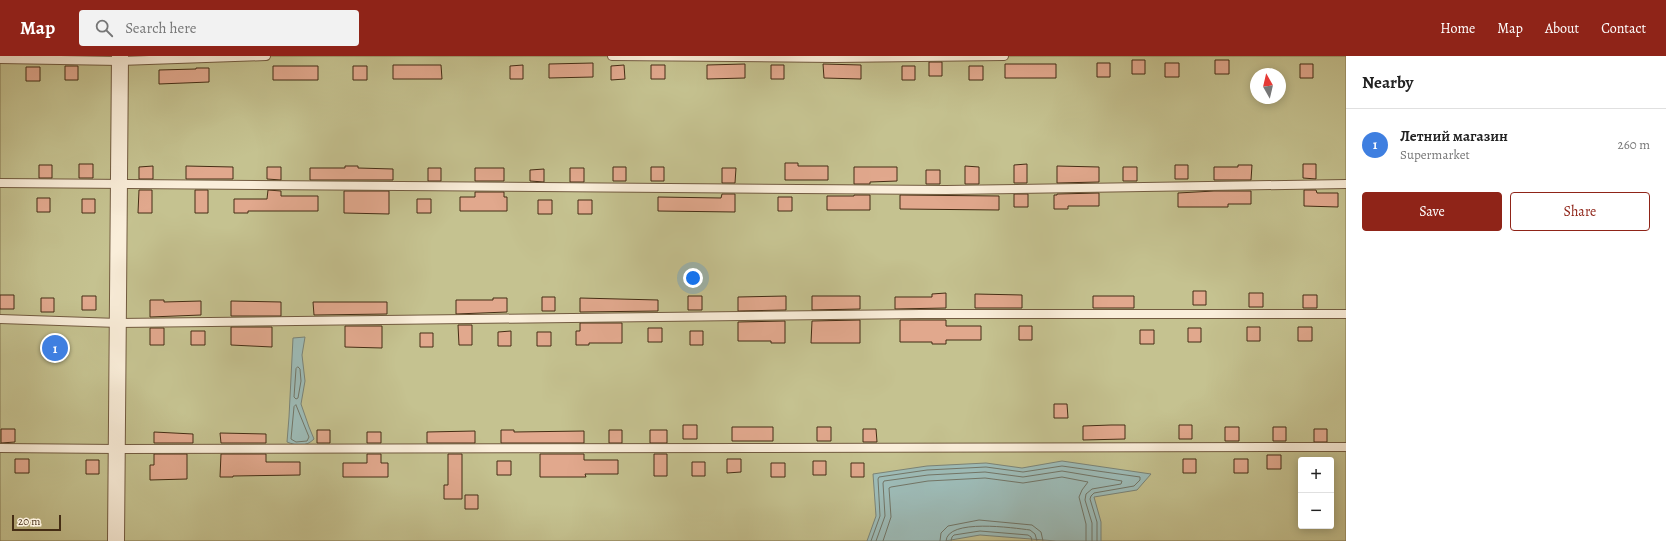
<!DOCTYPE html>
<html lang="en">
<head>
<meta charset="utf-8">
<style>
  body { margin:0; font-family:Alegreya,serif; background:#f2f2f2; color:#222 }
  .controls { position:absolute; right:12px; bottom:12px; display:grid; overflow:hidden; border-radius:4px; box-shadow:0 2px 10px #0003 }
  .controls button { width:36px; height:36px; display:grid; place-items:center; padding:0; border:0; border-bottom:1px solid #e0e0e0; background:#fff; color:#222; font:20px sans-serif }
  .compass { position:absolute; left:1250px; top:12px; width:36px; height:36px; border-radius:50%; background:#fff; box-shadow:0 2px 10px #0003; rotate:352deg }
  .scale { position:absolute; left:12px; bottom:10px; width:49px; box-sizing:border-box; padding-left:4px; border:2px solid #452d14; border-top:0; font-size:11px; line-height:14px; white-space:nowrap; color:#452d14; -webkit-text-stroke:3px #faeeda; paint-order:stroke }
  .you { position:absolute; left:693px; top:222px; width:14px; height:14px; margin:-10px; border:3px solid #fff; border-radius:50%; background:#1a73e8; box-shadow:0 0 0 6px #1a73e833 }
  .badge { display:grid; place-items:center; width:26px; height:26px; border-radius:50%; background:#8f2418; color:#fff; font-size:13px; font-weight:700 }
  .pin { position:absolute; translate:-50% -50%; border:2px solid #fff; box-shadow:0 1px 4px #0006 }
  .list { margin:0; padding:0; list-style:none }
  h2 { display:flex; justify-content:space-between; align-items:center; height:52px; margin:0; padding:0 16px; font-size:17px }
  h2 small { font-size:13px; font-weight:400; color:#767676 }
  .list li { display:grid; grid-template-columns:26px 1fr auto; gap:12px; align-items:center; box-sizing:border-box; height:72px; padding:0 16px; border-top:1px solid #e0e0e0 }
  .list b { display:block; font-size:15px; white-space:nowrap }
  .list p { margin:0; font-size:13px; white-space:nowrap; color:#767676 }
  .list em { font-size:13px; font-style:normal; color:#767676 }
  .actions { display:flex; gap:8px; padding:12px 16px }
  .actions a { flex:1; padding:9px 0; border:1px solid #8f2418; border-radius:4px; text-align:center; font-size:14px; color:#8f2418 }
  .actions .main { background:#8f2418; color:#fff }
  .icon { flex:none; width:22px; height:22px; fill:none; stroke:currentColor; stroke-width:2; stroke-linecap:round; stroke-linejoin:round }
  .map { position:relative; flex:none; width:1346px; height:485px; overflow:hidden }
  header { display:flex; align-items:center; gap:24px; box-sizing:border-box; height:56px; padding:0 20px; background:#8f2418; color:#fff }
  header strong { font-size:19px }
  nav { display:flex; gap:22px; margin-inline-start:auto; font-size:14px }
  .search { width:280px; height:36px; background:#f2f2f2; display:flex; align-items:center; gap:10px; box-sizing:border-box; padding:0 14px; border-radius:4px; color:#767676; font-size:15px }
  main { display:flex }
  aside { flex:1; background:#fff }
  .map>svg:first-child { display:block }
  .green { fill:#c5c290; stroke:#857852; fill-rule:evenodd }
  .water { fill:#9ebebb; stroke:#7a8478 }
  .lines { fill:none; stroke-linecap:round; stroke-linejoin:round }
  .shore { stroke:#727668; stroke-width:1 }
  .building { fill:#e1a88d; stroke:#452d14 }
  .lane-casing { stroke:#725b40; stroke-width:10 }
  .street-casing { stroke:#725b40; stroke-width:18 }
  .lane { stroke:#faeeda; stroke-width:8 }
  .street { stroke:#faeeda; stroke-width:16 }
</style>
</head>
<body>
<header>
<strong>Map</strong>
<div class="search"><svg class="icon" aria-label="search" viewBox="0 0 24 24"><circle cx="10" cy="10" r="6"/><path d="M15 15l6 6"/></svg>Search here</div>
<nav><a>Home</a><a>Map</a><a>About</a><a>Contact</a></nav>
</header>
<main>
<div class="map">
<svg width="1346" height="485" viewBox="0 0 1346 485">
  <rect width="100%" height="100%" fill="#f7e5c6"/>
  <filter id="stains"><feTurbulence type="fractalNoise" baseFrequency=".005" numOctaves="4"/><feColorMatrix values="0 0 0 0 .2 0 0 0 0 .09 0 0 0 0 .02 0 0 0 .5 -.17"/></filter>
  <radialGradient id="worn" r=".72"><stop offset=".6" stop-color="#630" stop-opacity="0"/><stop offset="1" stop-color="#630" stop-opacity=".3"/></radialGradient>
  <path class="green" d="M0,0H1346V485H0ZM1256,18H1280V42H1256ZM1301,404H1331V470H1301Z"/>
  <path class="water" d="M305,281L302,299L305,325L301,348L309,371L314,383C306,391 297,390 287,386L289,361L293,282Z
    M1062,405L1151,418L1137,434L1094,441L1101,466V485H1056L980,479L945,485H867L876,460L873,418L927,410L986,407L1022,412Z"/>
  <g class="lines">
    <path class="shore" d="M298,311L300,313L301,325L298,342L296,343L294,341L296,313Z
      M296,349L309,381L307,385L296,386L291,383L294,351Z
      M871,485L880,460L878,423L879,421L927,414L986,411L1023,416L1062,410L1140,421V424L1134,430L1094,437L1091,440L1090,443L1097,466V485
      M876,485L885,460L883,427L884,425L928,419L985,416L1023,421L1062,415L1122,425L1121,428L1092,433L1086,438L1085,444L1092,467V485
      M883,485L891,461L889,432L891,431L928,425L985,422L1023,427L1062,421L1088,426L1082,434L1079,441L1086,468V485
      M940,485L941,477L948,470L979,464L1032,469L1041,476L1043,485
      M946,485C947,462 1014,472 1030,474L1035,478L1037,485
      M951,485L952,481L954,479L980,475L1028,479L1031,481L1032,485"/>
  </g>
  <path class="building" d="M1132,4H1145V18H1132Z
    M1215,4H1229V18H1215Z
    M929,6H942V20H929Z
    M593,7V21L549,22V8Z
    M1097,7H1110V21H1097Z
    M1165,7H1179V21H1165Z
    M745,8V22L707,23V9Z
    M823,8L861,9V23L824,22Z
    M1005,8H1056V22H1005Z
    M1300,8H1313V22H1300Z
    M393,9H441L442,23H393Z
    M523,9V23H510V10Z
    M624,9L625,23L611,24V10Z
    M651,9H665V23H651Z
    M771,9H784V23H771Z
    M65,10H78V24H65Z
    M273,10H318V24H273Z
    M353,10H367V24H353Z
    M902,10H915V24H902Z
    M969,10H983V24H969Z
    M26,11H40V25H26Z
    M196,12H209V26L159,28V14L196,13Z
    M785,107H798V110H828V124H785Z
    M79,108H93V122H79Z
    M1027,108V127H1014V109Z
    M1303,108H1316V123L1303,122Z
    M39,109H52V122H39Z
    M1175,109H1188V123H1175Z
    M1238,109H1252L1251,124H1214V111H1238Z
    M153,110V123H139V111Z
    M186,110L233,111V123H186Z
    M345,110H358V112L393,113V124H310V112H345Z
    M965,110L979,111V128H965Z
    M1057,110L1099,111V126L1057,127Z
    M267,111H281V124L267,123Z
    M613,111H626V125H613Z
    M651,111H664V125H651Z
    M854,111H897V125L870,126V128H854Z
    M1123,111H1137V125H1123Z
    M428,112H441V125H428Z
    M475,112H504V125H475Z
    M570,112H584V126H570Z
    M722,112H736L735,127H722Z
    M544,113V126L530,125V114Z
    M926,114H940V128H926Z
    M139,134H152V157H138Z
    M195,134H208V157H195Z
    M268,134L281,135V140H318V155H248V157H234V143H267Z
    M1304,134H1316L1317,137H1338V151L1304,150Z
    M344,135H389V158L344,157Z
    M1214,135H1251V148H1228V151H1178V137Z
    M475,136H504V141H507V155H460V141H475Z
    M1099,137V150H1068V153H1054V139H1057V138Z
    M722,138H735V156L658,155V141L721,142Z
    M1014,138H1028V151H1014Z
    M854,139H870V154H827V140H854Z
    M900,139L999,140V154L900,153Z
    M778,141H792V155H778Z
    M37,142H50V156H37Z
    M82,143H95V157H82Z
    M417,143H431V157H417Z
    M538,144H552V158H538Z
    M578,144H592V158H578Z
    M1193,235H1206V249H1193Z
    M946,237V252L895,253V241H932V238Z
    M1249,237H1263V251H1249Z
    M975,238L1022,239V252H975Z
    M0,239H14V253H0Z
    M1303,239H1317V252H1303Z
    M82,240H96V254H82Z
    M688,240H702V254H688Z
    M786,240V254L738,255V241Z
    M812,240H860V253L812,254Z
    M1093,240H1134V252H1093Z
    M542,241H555V255H542Z
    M41,242H54V256H41Z
    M493,242H507V256L456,258V244H493Z
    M580,242L658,244V255L580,256Z
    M150,244H164V246L201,245V259L150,261Z
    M231,245L281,246V260H231Z
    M313,246H387V258L314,259Z
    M860,264V287H811L812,265Z
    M900,264H946V270H981V284H946V288H932V286H900Z
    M785,265V287H771V285H738V266Z
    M580,267H622V287H589V289H576V275H580Z
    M458,269H472V289H459Z
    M345,270H382V292L345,291Z
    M1019,270H1032V284H1019Z
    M231,271H272V291L231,289Z
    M1247,271H1260V285H1247Z
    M1298,271H1312V285H1298Z
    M150,272H164V289H150Z
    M648,272H662V286H648Z
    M1188,272H1201V286H1188Z
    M1140,274H1154V288H1140Z
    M191,275H205V289H191Z
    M511,275V290H498V276Z
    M690,275H703V289H690Z
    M537,276H551V290H537Z
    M420,277H433V291H420Z
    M1054,348H1067L1068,362H1054Z
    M683,369H697V383H683Z
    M1111,369H1125V383L1083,384V370Z
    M1179,369H1192V383H1179Z
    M732,371H773V385H732Z
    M817,371H831V385H817Z
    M1225,371H1239V385H1225Z
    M1273,371H1286V385H1273Z
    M1,373H15V386L1,387Z
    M863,373H876L877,386H863Z
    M1314,373H1327V386H1314Z
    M317,374H330V387H317Z
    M501,374H514V376L584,375V387H501Z
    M609,374H622V387H609Z
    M650,374H667V387H650Z
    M475,375V387H427V376Z
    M154,376L193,378V387H154Z
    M367,376H381V387H367Z
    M220,377L266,378V387H221Z
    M154,398H187V423L150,424V409H154Z
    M221,398H266V406H300V419L233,420V421H220Z
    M367,398H381V407H388V421H343V407H367Z
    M448,398H462V443H444V429H448Z
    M540,398H584V404H618V418H585L586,421H540Z
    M654,398H667V420H654Z
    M1267,399H1281V413H1267Z
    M15,403H29V417H15Z
    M727,403H741V416L727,417Z
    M1183,403H1196V417H1183Z
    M1234,403H1248V417H1234Z
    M86,404H99V418H86Z
    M497,405H511V419H497Z
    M813,405H826V419H813Z
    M692,406H705V420H692Z
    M771,407H785V421H771Z
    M851,407H864V421H851Z
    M465,439H478V453H465Z"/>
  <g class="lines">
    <defs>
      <path id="lane" d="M612,0L834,2L1004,0
        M0,3L120,5L266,0
        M0,127L946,134L1346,128
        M0,263L118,267L921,258H1346
        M0,392L117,393L1346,391"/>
      <path id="street" d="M116,485L120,0"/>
    </defs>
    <use href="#lane" class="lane-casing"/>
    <use href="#street" class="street-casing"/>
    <use href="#lane" class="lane"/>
    <use href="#street" class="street"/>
  </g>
  <rect width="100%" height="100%" filter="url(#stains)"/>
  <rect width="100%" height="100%" fill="url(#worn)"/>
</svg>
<div class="controls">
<button>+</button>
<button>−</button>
</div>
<svg class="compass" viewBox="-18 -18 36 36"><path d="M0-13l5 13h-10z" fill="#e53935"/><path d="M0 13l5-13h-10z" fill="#767676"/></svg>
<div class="scale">20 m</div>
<div class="you"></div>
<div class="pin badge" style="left:55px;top:292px;background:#3f7fe0">1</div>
</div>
<aside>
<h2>Nearby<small></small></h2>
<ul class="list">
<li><span class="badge" style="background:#3f7fe0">1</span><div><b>Летний магазин</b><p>Supermarket</p></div><em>260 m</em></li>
</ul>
<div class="actions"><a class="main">Save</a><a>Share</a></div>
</aside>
</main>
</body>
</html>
